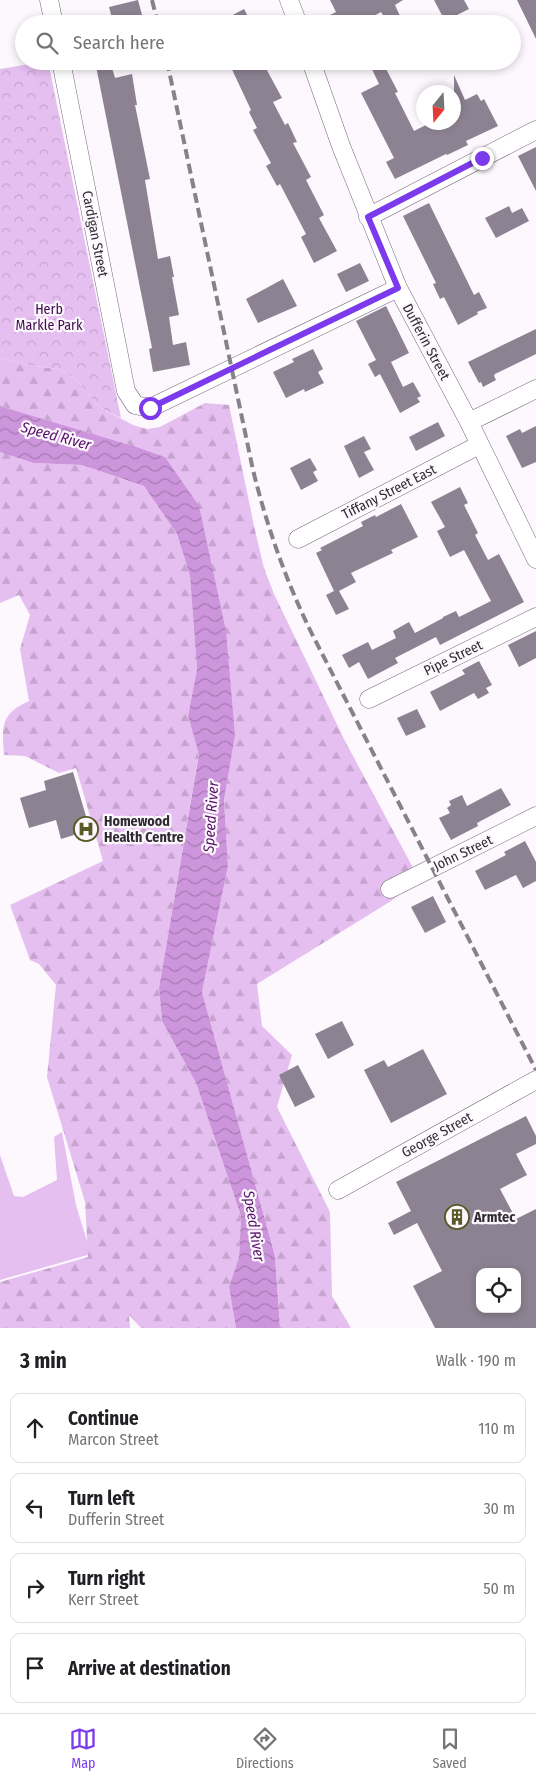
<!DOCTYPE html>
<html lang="en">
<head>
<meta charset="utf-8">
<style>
  body { margin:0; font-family:"Fira Sans Condensed",sans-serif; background:#f6f6f6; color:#202124 }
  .controls { position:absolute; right:15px; bottom:15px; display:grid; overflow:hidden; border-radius:10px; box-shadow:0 2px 8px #0003 }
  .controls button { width:45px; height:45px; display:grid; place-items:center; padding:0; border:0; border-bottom:1px solid #e0e0e0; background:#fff; color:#202124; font:25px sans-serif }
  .compass { position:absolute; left:416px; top:85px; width:45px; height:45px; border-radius:50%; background:#fff; box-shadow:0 2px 8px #0003; rotate:198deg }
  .stop { position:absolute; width:15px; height:15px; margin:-11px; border:4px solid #7c3aed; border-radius:50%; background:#fff }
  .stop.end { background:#7c3aed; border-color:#fff; box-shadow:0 1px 5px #0008 }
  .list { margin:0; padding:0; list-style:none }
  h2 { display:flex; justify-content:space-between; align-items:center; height:65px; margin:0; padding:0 20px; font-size:21px }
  h2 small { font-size:16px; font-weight:400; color:#757577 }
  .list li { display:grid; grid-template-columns:32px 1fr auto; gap:15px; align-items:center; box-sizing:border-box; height:70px; margin:0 10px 10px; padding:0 10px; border:1px solid #e0e0e0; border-radius:10px }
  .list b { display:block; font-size:19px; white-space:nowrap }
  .list p { margin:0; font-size:16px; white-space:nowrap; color:#757577 }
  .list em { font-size:16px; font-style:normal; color:#757577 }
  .icon { flex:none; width:28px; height:28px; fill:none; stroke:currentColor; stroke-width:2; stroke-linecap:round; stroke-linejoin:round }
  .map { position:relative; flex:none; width:536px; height:1328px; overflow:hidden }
  .search { position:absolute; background:#fff; box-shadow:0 2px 8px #0003; left:15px; right:15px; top:15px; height:55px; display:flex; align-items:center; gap:12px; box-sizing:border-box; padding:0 18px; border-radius:28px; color:#757577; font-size:19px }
  .sheet { height:385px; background:#fff }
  nav { display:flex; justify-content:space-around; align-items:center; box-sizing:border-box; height:70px; border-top:1px solid #e0e0e0; background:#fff; font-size:14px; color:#757577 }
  nav a { display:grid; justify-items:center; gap:2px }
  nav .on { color:#7c3aed }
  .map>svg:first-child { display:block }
  .green { fill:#e6bff1 }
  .forest { fill:url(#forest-firs) }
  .park { fill:url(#park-crowns) }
  .water { fill:url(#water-waves) }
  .building { fill:#8d8291; fill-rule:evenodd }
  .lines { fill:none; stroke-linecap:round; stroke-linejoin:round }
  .minor-casing { stroke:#746977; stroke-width:19 }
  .minor { stroke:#fff; stroke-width:18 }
  .rail { stroke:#878289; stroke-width:4; stroke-dasharray:10 5; stroke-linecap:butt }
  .route { stroke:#7c3aed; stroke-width:6 }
  .labels { text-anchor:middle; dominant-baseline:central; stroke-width:4.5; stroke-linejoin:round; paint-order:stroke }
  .street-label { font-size:14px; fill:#302b32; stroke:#fdf7fe }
  .park-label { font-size:14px; fill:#400c4d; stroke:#fdf7fe }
  .poi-label { font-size:14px; font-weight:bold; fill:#302b32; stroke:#fdf7fe; text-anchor:start }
  .water-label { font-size:15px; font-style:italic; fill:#561167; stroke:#fdf7fe }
</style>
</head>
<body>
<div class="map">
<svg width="536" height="1328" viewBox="0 0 536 1328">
  <defs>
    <pattern id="forest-firs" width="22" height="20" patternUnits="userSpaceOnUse" patternTransform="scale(1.25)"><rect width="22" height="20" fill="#e6bff1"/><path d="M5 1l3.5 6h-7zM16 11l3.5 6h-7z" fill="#c6a4cf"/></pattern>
    <pattern id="park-crowns" width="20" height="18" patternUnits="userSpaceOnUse" patternTransform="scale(1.25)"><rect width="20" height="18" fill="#e6bff1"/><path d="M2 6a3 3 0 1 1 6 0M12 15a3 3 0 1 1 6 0" fill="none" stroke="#c6a4cf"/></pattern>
    <pattern id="water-waves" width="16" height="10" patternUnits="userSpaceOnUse" patternTransform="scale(1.25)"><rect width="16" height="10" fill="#cd95dc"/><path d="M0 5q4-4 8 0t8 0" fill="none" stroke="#a77ab3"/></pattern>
  </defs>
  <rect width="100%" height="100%" fill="#fdf7fe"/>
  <path class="green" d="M62,1132L76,1205L91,1254L0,1280V1155L14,1196L23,1197L57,1180L54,1137Z"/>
  <path class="forest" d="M0,358L28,365L57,369L75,378L99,407L133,425L147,429L160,427L205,403L229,405L254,526L264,568L274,594L345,741L419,879L391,901L257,984L262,1026L292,1055L277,1107L330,1212L332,1296L351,1328H280L275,1256L202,992L228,866L224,800L235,736L165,457L140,448L0,406Z
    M0,452L33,463L82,465L144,486L177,534L190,576L197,669L188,716L199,753L159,988L162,1021L196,1083L241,1216L239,1257L229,1287L236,1328H141L129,1315L130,1328H0V1282L88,1257L85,1202L47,1077L56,985L39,964L30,960L10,905L103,861L76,768L59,773L25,756L4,755C2,727 0,714 29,701L20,649L30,615L19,595L0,603Z"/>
  <path class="park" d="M48,61L121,418L99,407L75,378L57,369L28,365L0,358V69Z"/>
  <path class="water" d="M0,406L140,448L165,457L199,506L226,631L235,736L224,800L228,866L202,992L275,1256L280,1328H236L229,1287L239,1257L241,1216L196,1083L162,1021L159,988L199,754L188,716L197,669L190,576L177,534L144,486L82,465L33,463L0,452Z"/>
  <path class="building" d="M138,0L142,15L113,22L109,7Z
    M330,0H403L395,5L400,16L388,23L381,12L359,24H335L330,15L336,12Z
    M434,0H464L469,9L445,21Z
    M517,0H536V39Z
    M244,9L252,24H216Z
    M95,61H110L115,78L132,74L137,105H135L150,179L145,180L158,259L170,256L174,277H172L179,315L169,317L173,345L186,342L190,365L153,372L149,349L152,348Z
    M228,61H262L282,98L273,102L285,125L288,123L297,142L293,143L311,177L306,180L324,215L319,218L337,251L314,263L301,237L306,234L280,184L277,186L266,166L271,163L253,130L257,128L249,112L251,110Z
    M368,61H382L398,92L395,93L414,131L432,122H454V75L465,100L477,94L481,101L484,99L498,126L466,141L468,145L447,155L446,154L395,179L386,162L394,158L361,93L379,84Z
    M536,147V191L518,156Z
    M429,203L474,295L479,292L487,308L477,312L478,314L458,325L444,297L440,299L433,284L436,283L403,216Z
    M509,206L512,213L522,208L529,221L496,238L485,218Z
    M360,263L369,281L346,292L337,274Z
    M283,279L297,306L258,323L246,299Z
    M386,306L409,353L391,362L403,387L413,382L421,396L417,398L420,402L400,413L380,374L375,377L368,364L376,360L356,321Z
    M536,329V354L495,374L494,376L496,380L483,387L481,382L479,383L468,362Z
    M313,349L323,369L318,372L324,383L305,392L304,389L286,398L273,372L294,362L292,359Z
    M438,422L445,436L416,451L409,437Z
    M536,426V462L522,468L506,436L520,429L522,433Z
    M364,436L371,449L364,452L374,470L359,478L344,446Z
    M310,458L317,470L313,472L318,481L301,490L290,468Z
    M460,487L468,503L464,505L478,533L475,535L488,560L499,554L524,602L440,645L436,637L395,658L398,663L368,679L359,662L349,668L342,655L368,642L372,650L396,638L393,631L409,622L415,633L443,618V617L456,611L459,617L491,601L464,550L450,557L437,531L445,527L431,502Z
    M401,504L418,537L391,550L393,553L351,573L356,582L339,591L349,609L336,615L326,595L334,591L316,553L322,550L320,548L363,526L361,522L375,515L376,517Z
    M536,631V658L519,667L508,645Z
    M479,661L492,685L486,688L489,693L478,699L474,693L440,711L430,692L465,674L462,670Z
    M417,709L426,727L406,736L397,718Z
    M73,772L90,830L61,839L56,820L29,828L20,798L46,790L44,781Z
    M501,788L511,805L477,823L478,826L451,840L439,818L450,813L447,808L451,805L449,801L462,795L467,806Z
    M525,841L536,862V881L523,888L516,875L485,890L475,871L506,855L504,852Z
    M433,896L446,922L425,933L411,907Z
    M342,1021L354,1045L328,1059L315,1034Z
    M423,1049L447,1094L391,1123L364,1070L384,1060L388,1067Z
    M298,1065L315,1097L295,1107L279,1075Z
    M526,1116L536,1136V1144L516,1154L527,1175L500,1189L516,1219L536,1209V1328H435L413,1286L442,1271L417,1223L394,1235L388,1223L411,1211L396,1182ZM480,1272H517V1309H480Z"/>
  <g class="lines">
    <defs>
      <path id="minor" d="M49,0L54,24
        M289,0L298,24
        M61,61L126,391L135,405L150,408L398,288
        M311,61L341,146L398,288L469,422L536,559
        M368,217L536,130
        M469,422L536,389
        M298,539L479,445
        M369,699L536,617
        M390,889L536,816
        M338,1190L536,1080"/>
    </defs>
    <use href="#minor" class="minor-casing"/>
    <use href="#minor" class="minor"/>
    <path class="rail" d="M152,0L158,24
      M167,61L253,470C267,527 286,581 312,634L536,1070"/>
  </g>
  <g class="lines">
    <path class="route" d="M150,408L398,288L368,217L482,158"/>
  </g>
  <defs>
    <symbol id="hospital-ring" viewBox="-11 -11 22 22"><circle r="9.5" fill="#fdf7fe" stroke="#595926" stroke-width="1.5"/><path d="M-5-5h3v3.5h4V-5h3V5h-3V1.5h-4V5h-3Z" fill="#595926"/></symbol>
    <symbol id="building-ring" viewBox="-11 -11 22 22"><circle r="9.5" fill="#fdf7fe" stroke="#595926" stroke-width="1.5"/><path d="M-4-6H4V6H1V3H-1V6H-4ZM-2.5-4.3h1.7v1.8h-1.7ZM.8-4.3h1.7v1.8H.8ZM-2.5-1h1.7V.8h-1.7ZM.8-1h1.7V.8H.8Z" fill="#595926"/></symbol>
  </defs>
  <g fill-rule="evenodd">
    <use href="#hospital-ring" x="72" y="815" width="28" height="28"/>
    <use href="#building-ring" x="443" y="1203" width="28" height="28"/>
  </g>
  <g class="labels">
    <g class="street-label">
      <text transform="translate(95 234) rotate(79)">Cardigan Street</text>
      <text transform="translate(426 342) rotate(62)">Dufferin Street</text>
      <text transform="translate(389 492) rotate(-27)">Tiffany Street East</text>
      <text transform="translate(453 658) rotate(-26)">Pipe Street</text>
      <text transform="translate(463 853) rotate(-26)">John Street</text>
      <text transform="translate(437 1135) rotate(-29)">George Street</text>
    </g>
    <g class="park-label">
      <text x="49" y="309">Herb<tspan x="49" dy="16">Markle Park</tspan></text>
    </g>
    <g class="poi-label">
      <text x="104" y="821">Homewood<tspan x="104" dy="16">Health Centre</tspan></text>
      <text x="474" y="1217">Armtec</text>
    </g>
    <g class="water-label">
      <text transform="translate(56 436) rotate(15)">Speed River</text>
      <text transform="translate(211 817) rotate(-86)">Speed River</text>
      <text transform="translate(254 1226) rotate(81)">Speed River</text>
    </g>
  </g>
</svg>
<div class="controls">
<button><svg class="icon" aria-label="locate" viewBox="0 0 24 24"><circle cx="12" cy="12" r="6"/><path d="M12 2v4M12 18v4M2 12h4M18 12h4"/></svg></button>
</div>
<svg class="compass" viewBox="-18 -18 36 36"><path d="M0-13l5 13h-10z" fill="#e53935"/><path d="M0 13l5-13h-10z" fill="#757577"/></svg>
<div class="stop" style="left:150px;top:408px"></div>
<div class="stop end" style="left:482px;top:158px"></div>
<div class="search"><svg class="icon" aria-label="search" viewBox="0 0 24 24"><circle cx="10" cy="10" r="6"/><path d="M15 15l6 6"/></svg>Search here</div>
</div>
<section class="sheet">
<h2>3 min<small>Walk · 190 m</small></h2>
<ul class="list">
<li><svg class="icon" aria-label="ahead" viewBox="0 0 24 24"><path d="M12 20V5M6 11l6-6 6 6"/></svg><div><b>Continue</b><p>Marcon Street</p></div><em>110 m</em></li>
<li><svg class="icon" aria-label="left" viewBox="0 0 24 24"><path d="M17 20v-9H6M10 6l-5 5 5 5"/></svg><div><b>Turn left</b><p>Dufferin Street</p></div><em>30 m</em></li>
<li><svg class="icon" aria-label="right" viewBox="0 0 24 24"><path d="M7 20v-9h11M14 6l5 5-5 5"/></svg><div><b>Turn right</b><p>Kerr Street</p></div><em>50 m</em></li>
<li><svg class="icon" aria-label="arrive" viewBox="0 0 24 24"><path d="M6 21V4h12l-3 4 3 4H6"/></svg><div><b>Arrive at destination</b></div></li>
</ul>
</section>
<nav>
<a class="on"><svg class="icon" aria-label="map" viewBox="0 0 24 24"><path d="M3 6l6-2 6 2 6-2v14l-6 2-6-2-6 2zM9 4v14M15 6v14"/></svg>Map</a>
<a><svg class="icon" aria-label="directions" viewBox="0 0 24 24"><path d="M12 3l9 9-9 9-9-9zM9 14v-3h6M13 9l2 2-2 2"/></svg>Directions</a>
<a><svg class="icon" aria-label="saved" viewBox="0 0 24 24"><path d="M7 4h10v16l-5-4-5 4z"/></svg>Saved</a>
</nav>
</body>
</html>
